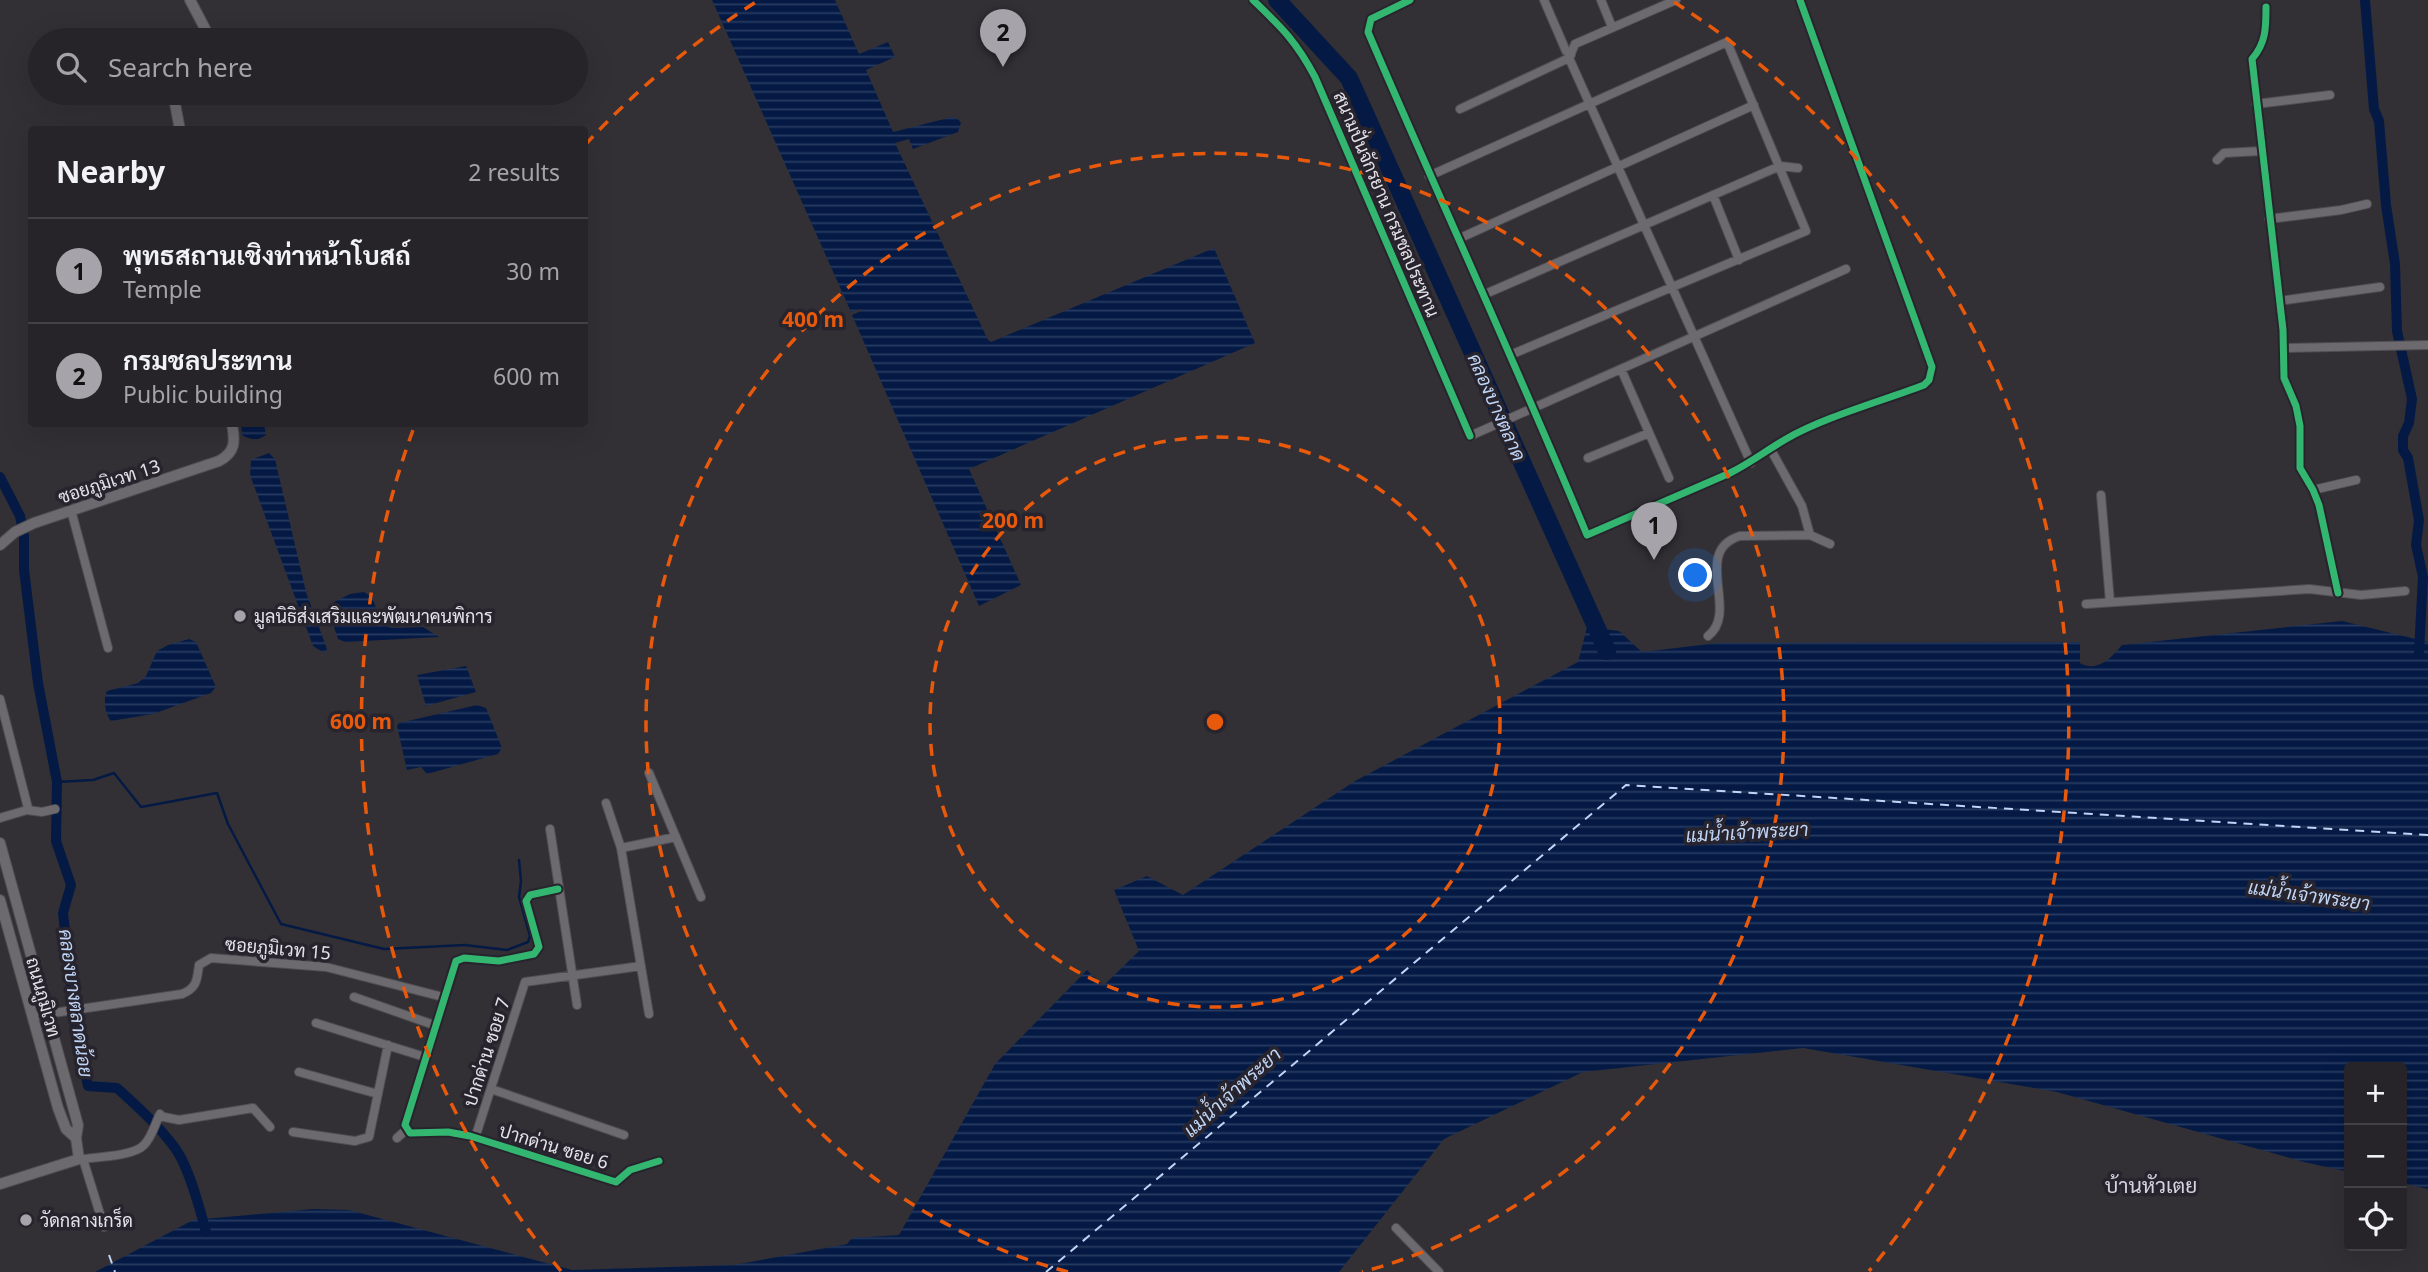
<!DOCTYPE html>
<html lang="en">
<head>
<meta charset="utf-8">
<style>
  body { margin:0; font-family:"Noto Sans",Sarabun,sans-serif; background:#2e2c30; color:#f1f3f6 }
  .controls { position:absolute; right:21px; bottom:21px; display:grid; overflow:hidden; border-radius:7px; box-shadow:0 7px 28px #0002 }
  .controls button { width:63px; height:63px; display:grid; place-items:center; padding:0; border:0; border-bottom:2px solid #424145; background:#262428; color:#f1f3f6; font:35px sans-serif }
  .you { position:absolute; left:1696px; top:576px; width:24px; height:24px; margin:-18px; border:5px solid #fff; border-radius:50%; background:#1a73e8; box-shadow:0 0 0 10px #1a73e833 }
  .badge { display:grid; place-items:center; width:46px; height:46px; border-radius:50%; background:#a6a4aa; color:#111; font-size:23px; font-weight:700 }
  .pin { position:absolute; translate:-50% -58px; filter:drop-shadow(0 2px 4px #0008) }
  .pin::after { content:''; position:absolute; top:37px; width:24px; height:21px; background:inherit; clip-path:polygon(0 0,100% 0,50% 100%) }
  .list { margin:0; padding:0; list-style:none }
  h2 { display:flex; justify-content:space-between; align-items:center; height:91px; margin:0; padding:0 28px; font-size:30px }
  h2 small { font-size:23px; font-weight:400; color:#a4a4a8 }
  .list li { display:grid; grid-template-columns:46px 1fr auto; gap:21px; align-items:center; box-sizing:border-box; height:105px; padding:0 28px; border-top:2px solid #424145 }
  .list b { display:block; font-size:26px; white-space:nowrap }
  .list p { margin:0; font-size:23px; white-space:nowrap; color:#a4a4a8 }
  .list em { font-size:23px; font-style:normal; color:#a4a4a8 }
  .icon { flex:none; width:38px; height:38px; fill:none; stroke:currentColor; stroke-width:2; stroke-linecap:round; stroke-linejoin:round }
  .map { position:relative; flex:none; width:2428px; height:1272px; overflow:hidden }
  .search { position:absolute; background:#262428; box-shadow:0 7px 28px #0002; left:28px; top:28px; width:560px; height:77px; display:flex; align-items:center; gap:18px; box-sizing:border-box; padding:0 24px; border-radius:38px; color:#a4a4a8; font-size:26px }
  .panel { position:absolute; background:#262428; box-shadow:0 7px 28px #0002; left:28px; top:126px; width:560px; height:301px; border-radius:7px }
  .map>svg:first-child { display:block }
  .water { fill:url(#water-rules) }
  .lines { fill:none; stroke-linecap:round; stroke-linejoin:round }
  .stream { stroke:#041a45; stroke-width:2.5 }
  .canal { stroke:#041a45; stroke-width:10 }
  .river { stroke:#041a45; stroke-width:18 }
  .ferry { stroke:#c0d5f5; stroke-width:2; stroke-dasharray:9 7; stroke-linecap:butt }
  .minor-casing { stroke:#4f4d52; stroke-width:10 }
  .tertiary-casing { stroke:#4f4d52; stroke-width:12 }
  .minor { stroke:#6c6a6f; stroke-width:8 }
  .tertiary { stroke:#6c6a6f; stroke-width:10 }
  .cycleway-casing { stroke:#27242e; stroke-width:11 }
  .cycleway { stroke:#33b770; stroke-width:7 }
  .ring { fill:none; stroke:#e8590c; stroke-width:3.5; stroke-dasharray:12 9 }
  .poi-dot { fill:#a6a4aa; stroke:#27242e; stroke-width:2.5 }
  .labels { text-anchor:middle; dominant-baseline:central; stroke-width:7; stroke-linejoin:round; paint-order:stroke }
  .street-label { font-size:18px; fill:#e5e3e9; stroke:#27242e }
  .poi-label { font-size:18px; fill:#e5e3e9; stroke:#27242e; text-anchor:start }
  .water-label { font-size:19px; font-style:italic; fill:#c0d5f5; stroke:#27242e }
  .quarter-label { font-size:21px; fill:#d7d2e0; stroke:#27242e }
  .centre { fill:#e8590c; stroke:#27242e; stroke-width:3.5 }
  .ring-label { font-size:21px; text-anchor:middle; font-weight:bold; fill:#e8590c; stroke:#27242e; stroke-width:7; stroke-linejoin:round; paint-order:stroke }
</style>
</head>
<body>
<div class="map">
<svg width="2428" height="1272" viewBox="0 0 2428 1272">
  <defs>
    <pattern id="water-rules" width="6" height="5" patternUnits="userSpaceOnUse" patternTransform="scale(1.75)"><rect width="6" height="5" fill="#041a45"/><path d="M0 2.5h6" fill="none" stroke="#283b60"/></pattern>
  </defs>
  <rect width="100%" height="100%" fill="#323035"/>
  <path class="water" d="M712,0H835L859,54L888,42L895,57L866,70L893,132L952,117L958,119L961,123L958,132L913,149L909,139L895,143L988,340L991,342L1214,248L1255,343L969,469L1021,585L979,606L852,315L861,311V309L851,312Z
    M241,424H264L266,435C258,441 250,440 242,435Z
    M269,453L275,459L306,592L327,649L324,653L313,646L250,475L251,460Z
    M364,592C376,599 376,607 377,619L391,628L423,627L439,637L345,642L338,639L330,616L334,602L350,594Z
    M2342,621L2428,642V1189L2402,1183V1067H2349V1172L2304,1162L2057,1092L1803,1048L1583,1072L1444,1139L1339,1272H95L193,1220L313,1209L349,1210L572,1270L734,1265L847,1244L852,1238L899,1235L995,1064L1087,970L1103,986L1139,951L1114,890L1147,876L1183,895L1355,781L1578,662L1587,627L1619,631L1642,652L1718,643L2080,642V663C2097,673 2111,658 2122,645Z
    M189,639L196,642L216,687L211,693L153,714L111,721C105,714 103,699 107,691L138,683L146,676L157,651L168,645Z
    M466,666L476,692L426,706L417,675Z
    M477,705L486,708L502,748L498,754L427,774L421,767L407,770L397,726L399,723Z"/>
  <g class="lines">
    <path class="stream" d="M57,782L93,780L114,773L141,807L217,793L228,824L281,924L384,949L465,945L507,950L528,942L530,936L519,897L521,881L519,860"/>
    <path class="canal" d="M2365,0L2374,109L2379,121L2386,205L2395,264L2397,331L2412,399L2409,423L2403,436V450L2408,458L2419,520L2416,545L2423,577L2419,652
      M0,477L20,516L24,536V570L38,683L57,782L56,841L71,885L63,913L77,1038L88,1086L117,1088C137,1106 159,1126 175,1148C189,1167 200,1209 206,1232"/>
    <path class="river" d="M1277,0L1349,78L1607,651"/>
    <path class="ferry" d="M109,1255L115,1272
      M1046,1272L1626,785L2428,835"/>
    <defs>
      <path id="minor" d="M1410,0L1371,19L1368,32C1440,200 1517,366 1587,535L1730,473C1750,463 1767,450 1786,439C1824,417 1882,401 1924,385L1929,380L1932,367L1800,0
        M1544,0L1566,51L1571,55
        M1601,0L1612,27
        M2266,7C2266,28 2266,43 2252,59L2283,330L2284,378L2296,406L2300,426V468L2313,490L2319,505L2338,593
        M1569,58L1751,463
        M2256,104L2330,95
        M1460,109L1569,58L1575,44L1676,0
        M2217,160L2224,153L2261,151
        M1429,176L1727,42L1806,231L1510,355
        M1713,195L1739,260
        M2269,219L2341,210L2367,204
        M1458,239L1754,105
        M1483,295L1780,166L1798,168
        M2279,301L2380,287
        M2283,348L2428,345
        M1621,369L1669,478
        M1470,436L1846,269
        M1771,450L1802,506L1810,535
        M1588,458L1649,433
        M2313,490L2356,480
        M2101,495L2110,602
        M71,510L108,648
        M2086,604L2309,589L2361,595L2405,591
        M1708,636C1740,612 1691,551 1740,536L1810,535L1830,544
        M0,699L28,808L27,810L0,818
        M649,773L701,897
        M606,803L621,848L649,1014
        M27,810L42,812L55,809
        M550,829L577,1005
        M621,848L676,837
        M558,889L530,895L526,901L539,947L534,954L499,961L464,958L456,961L405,1125L410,1133L448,1132L470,1136L616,1182L630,1170L659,1161
        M354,997L434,1025
        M33,1016L182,994C197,988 197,980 199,965L211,958L326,967L443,997
        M316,1023L425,1057
        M299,1072L378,1094
        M491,1089L624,1135
        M159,1116L179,1120L253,1108L270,1127
        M293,1132L355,1141L369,1137L388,1045
        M397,1138L406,1130
        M475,1138L525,982L641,966
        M81,1159H83L104,1227
        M83,1159C98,1157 134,1156 144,1145C152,1137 155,1124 160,1114
        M1396,1228L1439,1272"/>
      <path id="tertiary" d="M190,0L211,40
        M173,93L180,130
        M0,545L15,532L34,523L219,461C236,452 235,441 232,424
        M0,843L78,1125L76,1138L79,1159L0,1184
        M0,900L58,1108L66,1129L76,1138"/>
    </defs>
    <use href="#minor" class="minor-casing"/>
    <use href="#tertiary" class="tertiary-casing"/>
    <use href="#minor" class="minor"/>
    <use href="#tertiary" class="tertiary"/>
    <defs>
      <path id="cycleway" d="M1253,0C1282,28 1296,41 1315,77L1470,436
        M1410,0L1371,19L1368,32C1440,200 1517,366 1587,535L1730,473C1750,463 1767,450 1786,439C1824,417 1882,401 1924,385L1929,380L1932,367L1800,0
        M2266,7C2266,28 2266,43 2252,59L2283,330L2284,378L2296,406L2300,426V468L2313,490L2319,505L2338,593
        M558,889L530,895L526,901L539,947L534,954L499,961L464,958L456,961L405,1125L410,1133L448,1132L470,1136L616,1182L630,1170L659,1161"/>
    </defs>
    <use href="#cycleway" class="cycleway-casing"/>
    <use href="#cycleway" class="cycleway"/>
  </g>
  <g class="ring">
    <circle cx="1215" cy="722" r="285"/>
    <path d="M1068 1272A569 569 0 1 1 1362 1272"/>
    <path d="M561 1271A854 854 0 0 1 413 430M585 145A854 854 0 0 1 756 2M1674 2A854 854 0 0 1 1869 1271"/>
  </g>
  <g class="poi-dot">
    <circle cx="240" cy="616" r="7"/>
    <circle cx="26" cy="1220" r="7"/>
  </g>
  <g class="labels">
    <g class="street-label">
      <text transform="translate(1387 204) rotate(67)">สนามปั่นจักรยาน กรมชลประทาน</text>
      <text transform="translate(109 481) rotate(-18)">ซอยภูมิเวท 13</text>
      <text transform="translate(278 948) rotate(5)">ซอยภูมิเวท 15</text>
      <text transform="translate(44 997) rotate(74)">ถนนภูมิเวท</text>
      <text transform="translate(486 1052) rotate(-72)">ปากด่าน ซอย 7</text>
      <text transform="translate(554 1146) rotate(17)">ปากด่าน ซอย 6</text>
    </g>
    <g class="poi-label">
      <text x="254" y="616">มูลนิธิส่งเสริมและพัฒนาคนพิการ</text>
      <text x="40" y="1220">วัดกลางเกร็ด</text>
    </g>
    <g class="water-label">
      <text transform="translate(1497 407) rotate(66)">คลองบางตลาด</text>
      <text transform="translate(1747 832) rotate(-3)">แม่น้ำเจ้าพระยา</text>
      <text transform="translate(2309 895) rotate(8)">แม่น้ำเจ้าพระยา</text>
      <text transform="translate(76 1003) rotate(82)">คลองบางตลาดน้อย</text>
      <text transform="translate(1232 1092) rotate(-42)">แม่น้ำเจ้าพระยา</text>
    </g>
    <g class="quarter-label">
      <text x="2151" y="1185">บ้านหัวเตย</text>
    </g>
  </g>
  <circle cx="1215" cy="722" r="10" class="centre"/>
  <g class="ring-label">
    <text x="813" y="327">400 m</text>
    <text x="1013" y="528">200 m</text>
    <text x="361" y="729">600 m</text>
  </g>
</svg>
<div class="controls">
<button>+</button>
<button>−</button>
<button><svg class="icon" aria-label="locate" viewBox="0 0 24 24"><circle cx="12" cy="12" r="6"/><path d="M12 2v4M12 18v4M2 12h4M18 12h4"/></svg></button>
</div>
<div class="you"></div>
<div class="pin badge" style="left:1654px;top:560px">1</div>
<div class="pin badge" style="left:1003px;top:67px">2</div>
<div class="search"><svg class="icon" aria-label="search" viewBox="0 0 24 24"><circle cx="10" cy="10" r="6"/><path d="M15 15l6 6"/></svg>Search here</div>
<section class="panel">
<h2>Nearby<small>2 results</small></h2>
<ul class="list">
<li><span class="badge">1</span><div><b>พุทธสถานเชิงท่าหน้าโบสถ์</b><p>Temple</p></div><em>30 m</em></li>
<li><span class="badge">2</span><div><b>กรมชลประทาน</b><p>Public building</p></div><em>600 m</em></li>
</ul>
</section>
</div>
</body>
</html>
